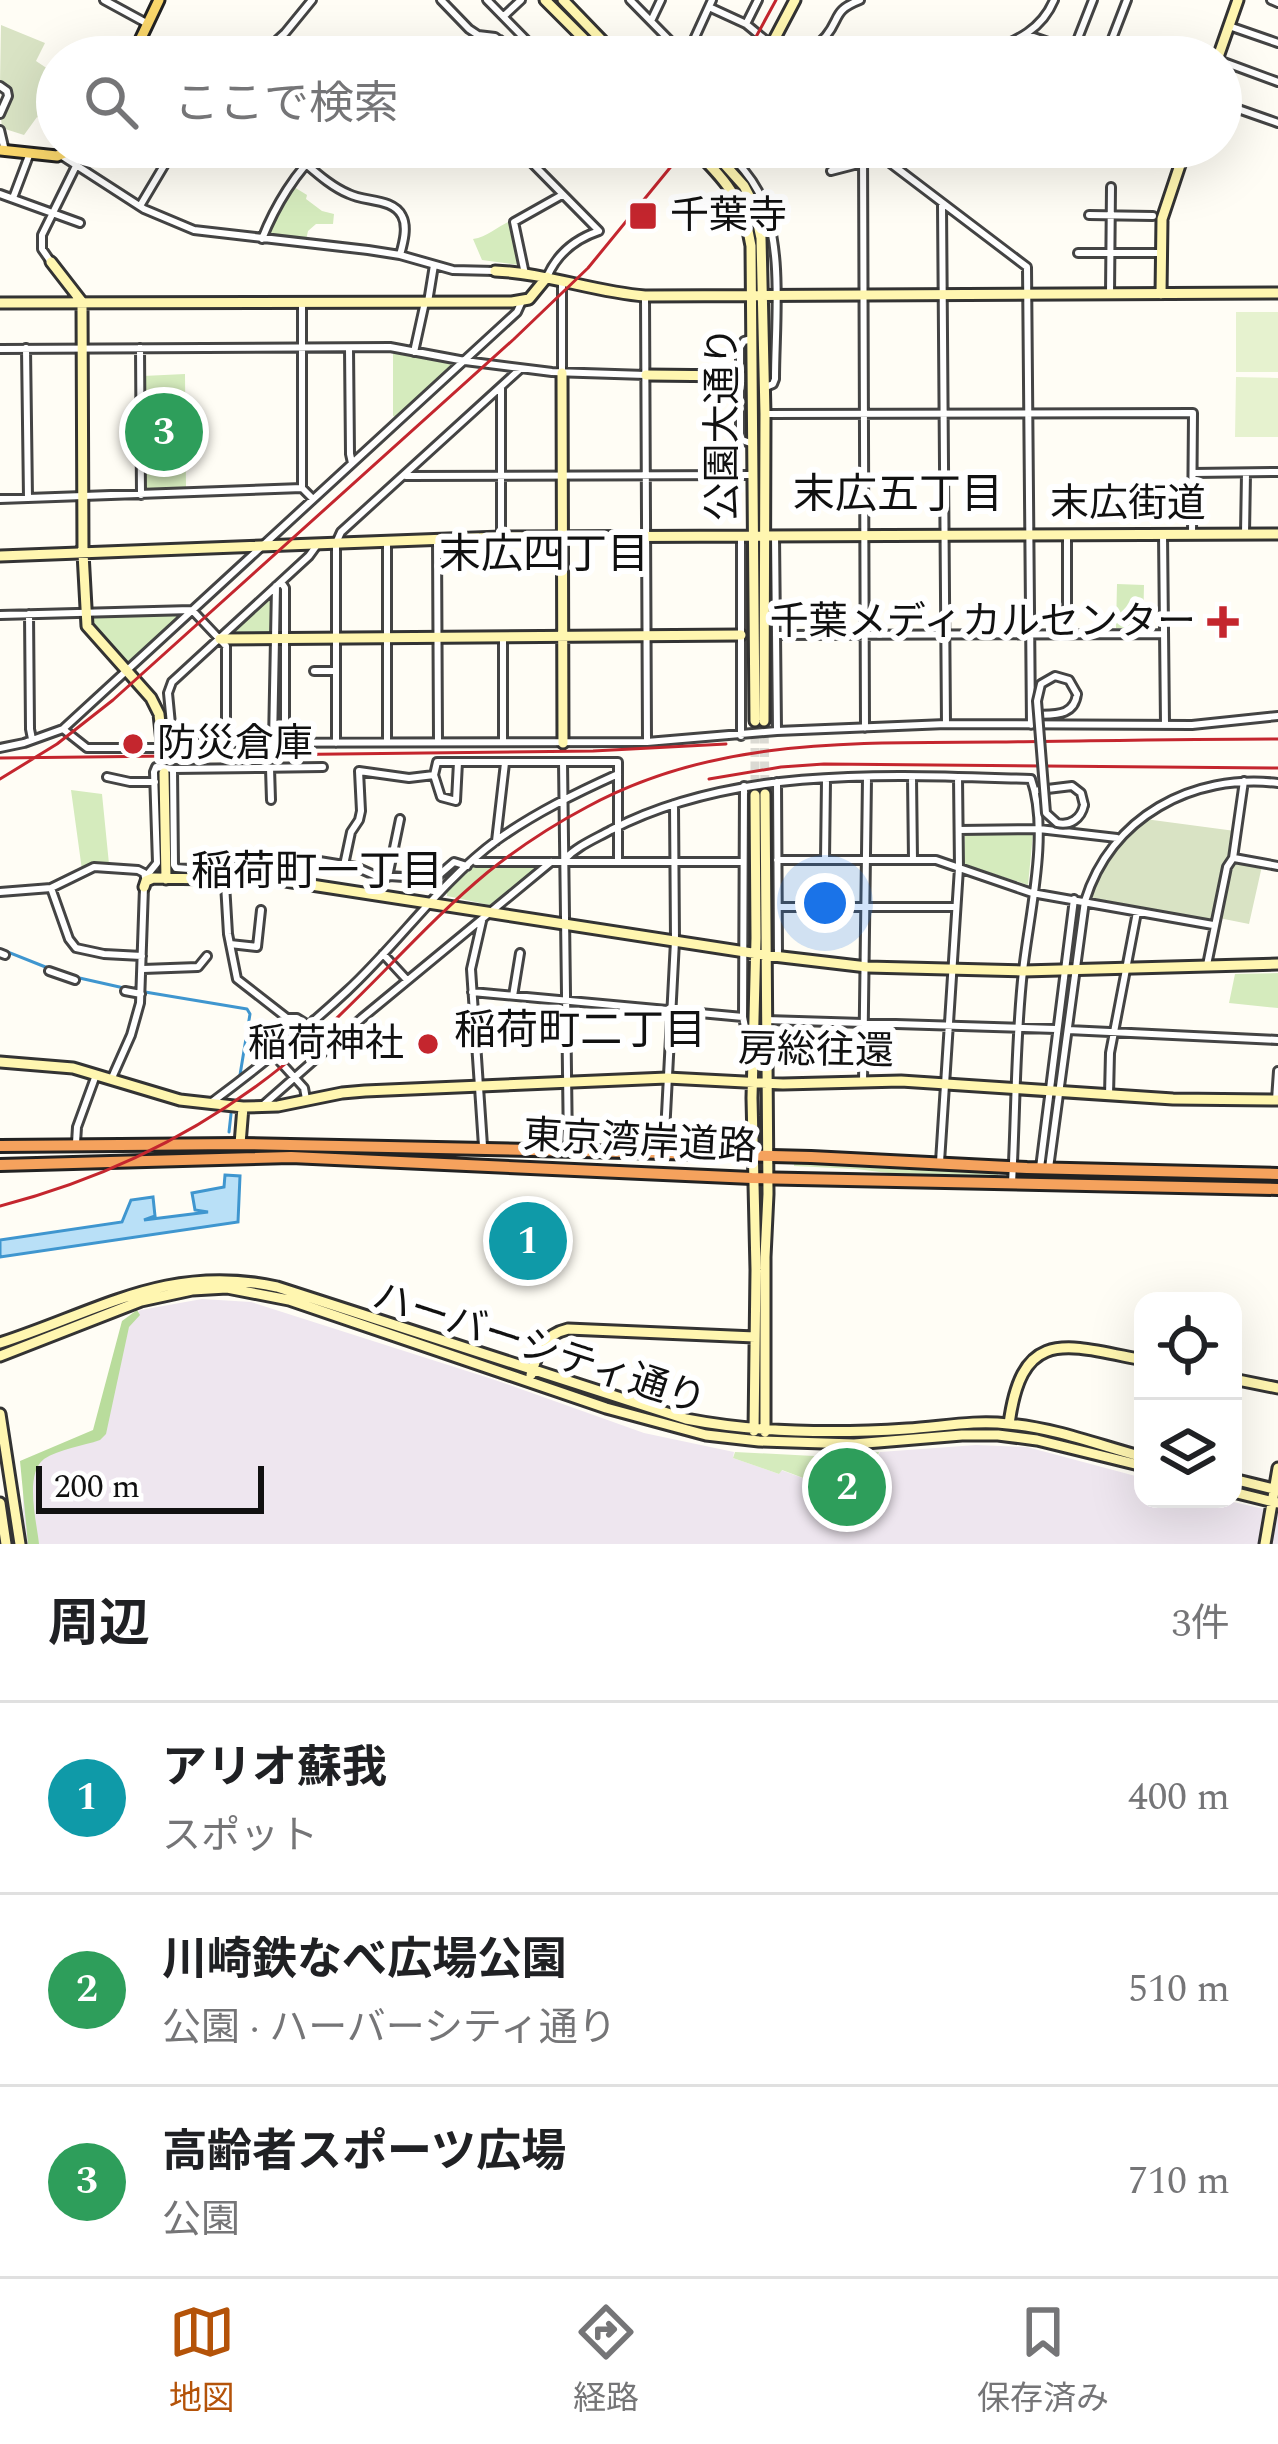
<!DOCTYPE html>
<html lang="ja">
<head>
<meta charset="utf-8">
<style>
  body { margin:0; font-family:Spectral,"Noto Sans JP",serif; background:#f2f2f2; color:#202124 }
  .controls { position:absolute; right:36px; bottom:36px; display:grid; overflow:hidden; border-radius:24px; box-shadow:0 12px 48px #0002 }
  .controls button { width:108px; height:108px; display:grid; place-items:center; padding:0; border:0; border-bottom:3px solid #e0e0e0; background:#fff; color:#202124; font:60px sans-serif }
  .scale { position:absolute; left:36px; bottom:30px; width:228px; box-sizing:border-box; padding-left:12px; border:6px solid #111; border-top:0; font-size:33px; line-height:42px; white-space:nowrap; color:#111; -webkit-text-stroke:9px #fff; paint-order:stroke }
  .you { position:absolute; left:825px; top:903px; width:42px; height:42px; margin:-30px; border:9px solid #fff; border-radius:50%; background:#1a73e8; box-shadow:0 0 0 18px #1a73e833 }
  .badge { display:grid; place-items:center; width:78px; height:78px; border-radius:50%; background:#b45309; color:#fff; font-size:39px; font-weight:700 }
  .pin { position:absolute; translate:-50% -50%; border:6px solid #fff; box-shadow:0 3px 12px #0006 }
  .list { margin:0; padding:0; list-style:none }
  h2 { display:flex; justify-content:space-between; align-items:center; height:156px; margin:0; padding:0 48px; font-size:51px }
  h2 small { font-size:39px; font-weight:400; color:#757577 }
  .list li { display:grid; grid-template-columns:78px 1fr auto; gap:36px; align-items:center; box-sizing:border-box; height:192px; padding:0 48px; border-top:3px solid #e0e0e0 }
  .list b { display:block; font-size:45px; white-space:nowrap }
  .list p { margin:0; font-size:39px; white-space:nowrap; color:#757577 }
  .list em { font-size:39px; font-style:normal; color:#757577 }
  .icon { flex:none; width:66px; height:66px; fill:none; stroke:currentColor; stroke-width:2; stroke-linecap:round; stroke-linejoin:round }
  .map { position:relative; flex:none; width:1278px; height:1544px; overflow:hidden }
  .search { position:absolute; background:#fff; box-shadow:0 12px 48px #0002; left:36px; right:36px; top:36px; height:132px; display:flex; align-items:center; gap:30px; box-sizing:border-box; padding:0 42px; border-radius:66px; color:#757577; font-size:45px }
  .sheet { height:732px; background:#fff }
  nav { display:flex; justify-content:space-around; align-items:center; box-sizing:border-box; height:168px; border-top:3px solid #e0e0e0; background:#fff; font-size:33px; color:#757577 }
  nav a { display:grid; justify-items:center; gap:6px }
  nav .on { color:#b45309 }
  .map>svg:first-child { display:block }
  .industrial { fill:#eee6ef }
  .green { fill:#d5ebbd }
  .forest { fill:#b9dc9c }
  .cemetery { fill:#d9e3c4 }
  .pitch { fill:#e6f2cf }
  .water { fill:#b9e0f7; stroke:#3f96cf; stroke-width:3 }
  .lines { fill:none; stroke-linecap:round; stroke-linejoin:round }
  .stream { stroke:#3f96cf; stroke-width:3 }
  .secondary-tunnel { stroke:#dbdad3; stroke-width:9; stroke-dasharray:9 4.5; stroke-linecap:butt }
  .street-casing { stroke:#444; stroke-width:12 }
  .secondary-casing { stroke:#333; stroke-width:15 }
  .primary-casing { stroke:#222; stroke-width:15 }
  .highway-casing { stroke:#222; stroke-width:16 }
  .street { stroke:#fff; stroke-width:6 }
  .secondary { stroke:#fff6b0; stroke-width:9 }
  .primary { stroke:#f9d66b; stroke-width:9 }
  .highway { stroke:#f5a25d; stroke-width:10 }
  .rail { stroke:#c4262e; stroke-width:3 }
  .street-bridge-casing { stroke:#444; stroke-width:12; stroke-linecap:butt }
  .street-bridge { stroke:#fff; stroke-width:6 }
  .poi-dot { fill:#c4262e; stroke:#fff; stroke-width:4.5 }
  .labels { text-anchor:middle; dominant-baseline:central; stroke-width:12; stroke-linejoin:round; paint-order:stroke }
  .poi-label { font-size:39px; fill:#111; stroke:#fff; text-anchor:start }
  .street-label { font-size:39px; fill:#111; stroke:#fff }
  .neighbourhood-label { font-size:42px; fill:#111; stroke:#fff }
</style>
</head>
<body>
<div class="map">
<svg width="1278" height="1544" viewBox="0 0 1278 1544">
  <rect width="100%" height="100%" fill="#fffdf5"/>
  <path class="industrial" d="M202,1299L251,1302L495,1380L644,1433L734,1452L733,1458L779,1474L781,1470L862,1500L880,1452L976,1445L1027,1447L1143,1478V1499H1220L1278,1512V1544H27L23,1512V1461L96,1432L123,1321L141,1310Z"/>
  <path class="green" d="M294,187L307,195L306,199L322,211L334,214L333,224H316L308,231L306,240L266,235L282,202Z
    M510,221L521,262L519,265L482,260L473,239C487,237 497,227 510,221Z
    M397,352L453,362L454,367L397,418L393,416V354Z
    M185,374L186,488L147,490L143,487V376Z
    M1117,584L1144,585L1143,628H1116Z
    M269,597H273L274,628L270,632L235,633L234,629Z
    M177,613L179,617L132,661H126L95,627L92,619L95,615Z
    M71,790L102,794L109,864L95,865L82,870Z
    M965,834H1033L1028,885L964,864Z
    M476,864L537,865V870L494,906L447,896V892Z
    M1278,973V1008L1229,1003L1235,974Z
    M794,1163L998,1173V1178L921,1177L856,1169L794,1166Z
    M735,1452L814,1456L879,1452L862,1500L782,1470L779,1474L733,1458Z"/>
  <path class="forest" d="M137,1310L140,1315L129,1327L106,1434L100,1440C83,1446 59,1449 44,1459C24,1474 37,1523 39,1544H28L20,1461L93,1430L122,1321Z"/>
  <path class="cemetery" d="M1,25L45,43L36,61L57,75L43,120L37,117L24,135L2,128L1,118L10,95L0,83Z
    M1145,819L1235,831L1212,923L1093,899L1091,893L1110,851Z
    M1237,862L1262,866L1249,924L1219,918L1232,864Z"/>
  <path class="pitch" d="M1236,312H1278V372H1236Z
    M1236,377L1278,378V437H1235Z"/>
  <path class="water" d="M225,1175L240,1176L238,1222L0,1257V1240L122,1222L131,1200L153,1197L155,1216L144,1220L208,1212L195,1210L192,1193L224,1187Z"/>
  <g class="lines">
    <path class="stream" d="M281,643V733
      M0,949L48,968
      M75,977L124,988
      M145,992L247,1009L250,1014L240,1075
      M229,1132L231,1114"/>
    <path class="secondary-tunnel" d="M755,721V795
      M764,721L765,793"/>
    <defs>
      <path id="street" d="M104,0L148,24
        M441,0L469,29L478,35L495,37L522,57
        M487,0L533,47
        M630,0L686,57L712,0
        M1271,0L1278,3
        M709,7L746,24L769,43L770,49L782,57
        M504,16L521,0
        M651,21L661,0
        M746,24L758,0
        M1229,26L1278,43
        M1028,35L1091,57
        M1073,51L1093,0
        M259,57L285,33L312,0
        M492,57L500,40
        M524,57L533,47L543,57
        M805,57C811,45 818,46 826,36C841,18 832,11 860,0
        M978,57C1009,43 1040,34 1054,0
        M1105,57L1127,0
        M1221,61L1278,82
        M0,86L7,91L8,96L0,114
        M1221,103L1278,123
        M0,130L5,151
        M285,147C306,162 325,184 349,194C365,202 393,198 402,216C408,227 403,244 400,255
        M503,147L532,163L599,231C575,239 557,254 547,277
        M614,147C622,159 635,158 643,147
        M723,147C736,161 749,174 758,191C785,243 775,322 775,379L773,384L766,387
        M863,147L865,728
        M869,147L1027,267L1031,725
        M731,155L740,147
        M62,156L144,209L194,230L368,250L400,255L453,270L495,271
        M532,163L548,147
        M831,171L862,163
        M0,194L80,223
        M13,198L30,153
        M942,205L946,724
        M140,206L165,164L180,147
        M1089,215L1153,216
        M262,239C275,206 296,171 323,147
        M1078,253H1161
        M51,262L42,249V235L76,166
        M525,274L514,222L562,195
        M562,283V373
        M1110,294L1111,187
        M645,296L647,742
        M302,302V488
        M428,302L434,265
        M751,339L744,341L740,347V434L742,440L753,444
        M26,348L28,498
        M140,348L141,495
        M349,348L350,454L352,463
        M0,349L390,347L465,361L552,372L646,375
        M414,352L425,302
        M501,387V537
        M765,414L1193,413L1192,534
        M1193,473L1278,472
        M406,476L753,475
        M0,499L302,488L313,499
        M1163,534L1165,725
        M1245,534L1246,473
        M1067,535V634
        M741,536V736
        M775,536L777,730
        M437,540L438,741
        M317,545L309,556L172,682L168,693L173,745L178,743L647,742L777,731L946,724L1192,725L1278,716
        M281,582L285,588V743
        M29,614L30,729L32,739
        M0,615L192,610L226,646V743
        M776,635L1163,634
        M503,636V741
        M314,671H335
        M1035,715C1054,714 1074,717 1077,694
        M63,729L517,312L522,301
        M387,742V541
        M273,743L276,586
        M336,743V543L341,532L519,370
        M0,748L24,743L63,729L87,748H155
        M563,762L568,1149
        M270,768L271,800
        M173,769L323,767
        M434,775L441,797L456,801L458,762
        M107,777L130,782H155
        M912,777L913,860
        M777,782L778,956
        M744,786L743,1017L751,1057
        M1039,790L1072,786L1081,793L1084,805
        M959,830L1039,829L1117,838
        M496,841L505,763
        M1234,858L1278,866
        M564,860C577,846 595,839 611,830C736,765 894,775 1031,779C1050,832 1029,915 1023,971C1015,1042 1016,1112 1012,1183
        M777,860H936L1032,893L1213,925
        M825,860L826,780
        M476,862H742
        M344,865L351,832L359,820L361,811L359,771L409,778L434,775L437,762H618V862
        M388,877L400,819
        M51,888L69,939L76,948L104,954L142,956
        M0,892L51,888L94,867L138,870L144,873L146,881L148,874L157,863L154,772L156,767L173,769L174,865L176,868L189,869L192,879
        M778,907H955
        M482,921L471,969L483,1146
        M230,944L257,947L261,910
        M0,953L5,955
        M383,954L407,980
        M1207,965L1227,867L1233,858L1244,781
        M143,969L198,967L207,956
        M49,971L75,980
        M125,991L141,994
        M472,992L743,1017
        M513,996L520,953
        M314,1020L334,1043
        M766,1020L1056,1029
        M308,1025L297,1018H287L237,979L228,934L224,867L307,859L356,867L374,875L404,877L439,875L454,862L467,866
        M1068,1030L1278,1040
        M282,1049L287,1018
        M274,1055L304,1088L306,1099
        M111,1080L131,1035L140,1003L144,887
        M863,1083L867,778
        M1109,1095L1110,1053L1137,912
        M1276,1100L1278,1071
        M212,1102C259,1067 304,1031 347,991C399,943 440,882 497,840C535,813 576,793 618,774
        M261,1107L362,1018L551,862
        M76,1143L77,1127L96,1075
        M664,1153L675,941L674,804
        M940,1162L959,868L958,777
        M1040,1168L1074,899
        M1049,1168L1085,901C1111,817 1192,773 1278,783"/>
      <path id="secondary" d="M545,0L602,57
        M563,0L618,57
        M765,57L795,0
        M1218,57L1238,0
        M692,147C724,179 744,199 751,246L755,721
        M709,147L744,186L754,205L761,238L765,414L764,721
        M51,262L82,302L83,553L87,626L151,698L159,714L162,742
        M495,271C546,273 594,292 645,296L1278,293
        M1161,294L1162,219L1186,147
        M0,303L512,302L529,299L547,277
        M562,373L563,743
        M646,375L739,376
        M0,556L501,537L1278,534
        M220,639L741,635
        M164,773L166,879
        M144,887L146,881L153,878L279,880L765,955L867,967L1023,971L1278,964
        M0,1062L73,1068L180,1100L243,1107L278,1106L342,1093L365,1091L667,1078L783,1084L901,1081L1173,1099L1278,1100
        M240,1144L243,1107
        M0,1343C99,1311 169,1263 277,1287L686,1419C759,1433 832,1434 907,1429C941,1427 974,1420 1008,1424C1055,1428 1098,1445 1143,1457
        M0,1356L141,1301L192,1290L227,1288L289,1300L606,1408L706,1435L759,1441L854,1444L962,1435H998L1037,1440L1143,1466
        M531,1375C538,1353 542,1335 568,1329L755,1337
        M1233,1379L1278,1388
        M0,1414L20,1544
        M1009,1424C1022,1326 1066,1345 1143,1360
        M754,1431L756,1270L752,1098L756,938L755,795
        M765,1432V1257L768,1194L765,794
        M1233,1479L1278,1490
        M1233,1492L1278,1503
        M0,1503L6,1544
        M1265,1544L1278,1468"/>
      <path id="primary" d="M132,57L159,0
        M0,150L57,156L79,147"/>
      <path id="highway" d="M0,1146L240,1144L627,1152L811,1157L1027,1168L1278,1174
        M0,1165L291,1157L752,1178L1278,1189"/>
    </defs>
    <use href="#street" class="street-casing"/>
    <use href="#secondary" class="secondary-casing"/>
    <use href="#primary" class="primary-casing"/>
    <use href="#highway" class="highway-casing"/>
    <use href="#street" class="street"/>
    <use href="#secondary" class="secondary"/>
    <use href="#primary" class="primary"/>
    <use href="#highway" class="highway"/>
    <path class="rail" d="M745,57L776,0
      M0,758L593,751L726,744
      M0,779L57,744L113,700L514,339L588,268L687,147
      M709,779L781,767L824,764L1278,768
      M0,1206C116,1176 221,1122 311,1042C372,988 425,924 488,872C518,848 553,825 587,807C715,737 855,743 996,742C1090,741 1184,739 1278,739"/>
    <defs>
      <path id="street-bridge" d="M1077,694L1069,680L1055,676L1041,684L1037,701L1046,813L1057,823C1070,826 1081,819 1084,805
        M155,748L173,745"/>
    </defs>
    <use href="#street-bridge" class="street-bridge-casing"/>
    <use href="#street-bridge" class="street-bridge"/>
  </g>
  <g class="poi-dot">
    <rect x="628" y="201" width="30" height="30" rx="6"/>
    <path d="M1217 604h12v12h12v12h-12v12h-12v-12h-12v-12h12z"/>
    <circle cx="133" cy="744" r="12"/>
    <circle cx="428" cy="1044" r="12"/>
  </g>
  <g class="labels">
    <g class="poi-label">
      <text x="670" y="216">千葉寺</text>
      <text x="1196" y="622" text-anchor="end">千葉メディカルセンター</text>
      <text x="157" y="744">防災倉庫</text>
      <text x="404" y="1044" text-anchor="end">稲荷神社</text>
    </g>
    <g class="street-label">
      <text transform="translate(723 424) rotate(-90)">公園大通り</text>
      <text x="1128" y="504">末広街道</text>
      <text transform="translate(816 1051) rotate(1)">房総往還</text>
      <text transform="translate(640 1142) rotate(3)">東京湾岸道路</text>
      <text transform="translate(539 1349) rotate(18)">ハーバーシティ通り</text>
    </g>
    <g class="neighbourhood-label">
      <text x="898" y="495">末広五丁目</text>
      <text x="544" y="555">末広四丁目</text>
      <text x="317" y="872">稲荷町一丁目</text>
      <text x="580" y="1031">稲荷町二丁目</text>
    </g>
  </g>
</svg>
<div class="controls">
<button><svg class="icon" aria-label="locate" viewBox="0 0 24 24"><circle cx="12" cy="12" r="6"/><path d="M12 2v4M12 18v4M2 12h4M18 12h4"/></svg></button>
<button><svg class="icon" aria-label="layers" viewBox="0 0 24 24"><path d="M12 4l9 5-9 5-9-5zM3 14l9 5 9-5"/></svg></button>
</div>
<div class="scale">200 m</div>
<div class="you"></div>
<div class="pin badge" style="left:528px;top:1241px;background:#0f9aa8">1</div>
<div class="pin badge" style="left:847px;top:1487px;background:#2e9e5b">2</div>
<div class="pin badge" style="left:164px;top:432px;background:#2e9e5b">3</div>
<div class="search"><svg class="icon" aria-label="search" viewBox="0 0 24 24"><circle cx="10" cy="10" r="6"/><path d="M15 15l6 6"/></svg>ここで検索</div>
</div>
<section class="sheet">
<h2>周辺<small>3件</small></h2>
<ul class="list">
<li><span class="badge" style="background:#0f9aa8">1</span><div><b>アリオ蘇我</b><p>スポット</p></div><em>400 m</em></li>
<li><span class="badge" style="background:#2e9e5b">2</span><div><b>川崎鉄なべ広場公園</b><p>公園 · ハーバーシティ通り</p></div><em>510 m</em></li>
<li><span class="badge" style="background:#2e9e5b">3</span><div><b>高齢者スポーツ広場</b><p>公園</p></div><em>710 m</em></li>
</ul>
</section>
<nav>
<a class="on"><svg class="icon" aria-label="map" viewBox="0 0 24 24"><path d="M3 6l6-2 6 2 6-2v14l-6 2-6-2-6 2zM9 4v14M15 6v14"/></svg>地図</a>
<a><svg class="icon" aria-label="directions" viewBox="0 0 24 24"><path d="M12 3l9 9-9 9-9-9zM9 14v-3h6M13 9l2 2-2 2"/></svg>経路</a>
<a><svg class="icon" aria-label="saved" viewBox="0 0 24 24"><path d="M7 4h10v16l-5-4-5 4z"/></svg>保存済み</a>
</nav>
</body>
</html>
